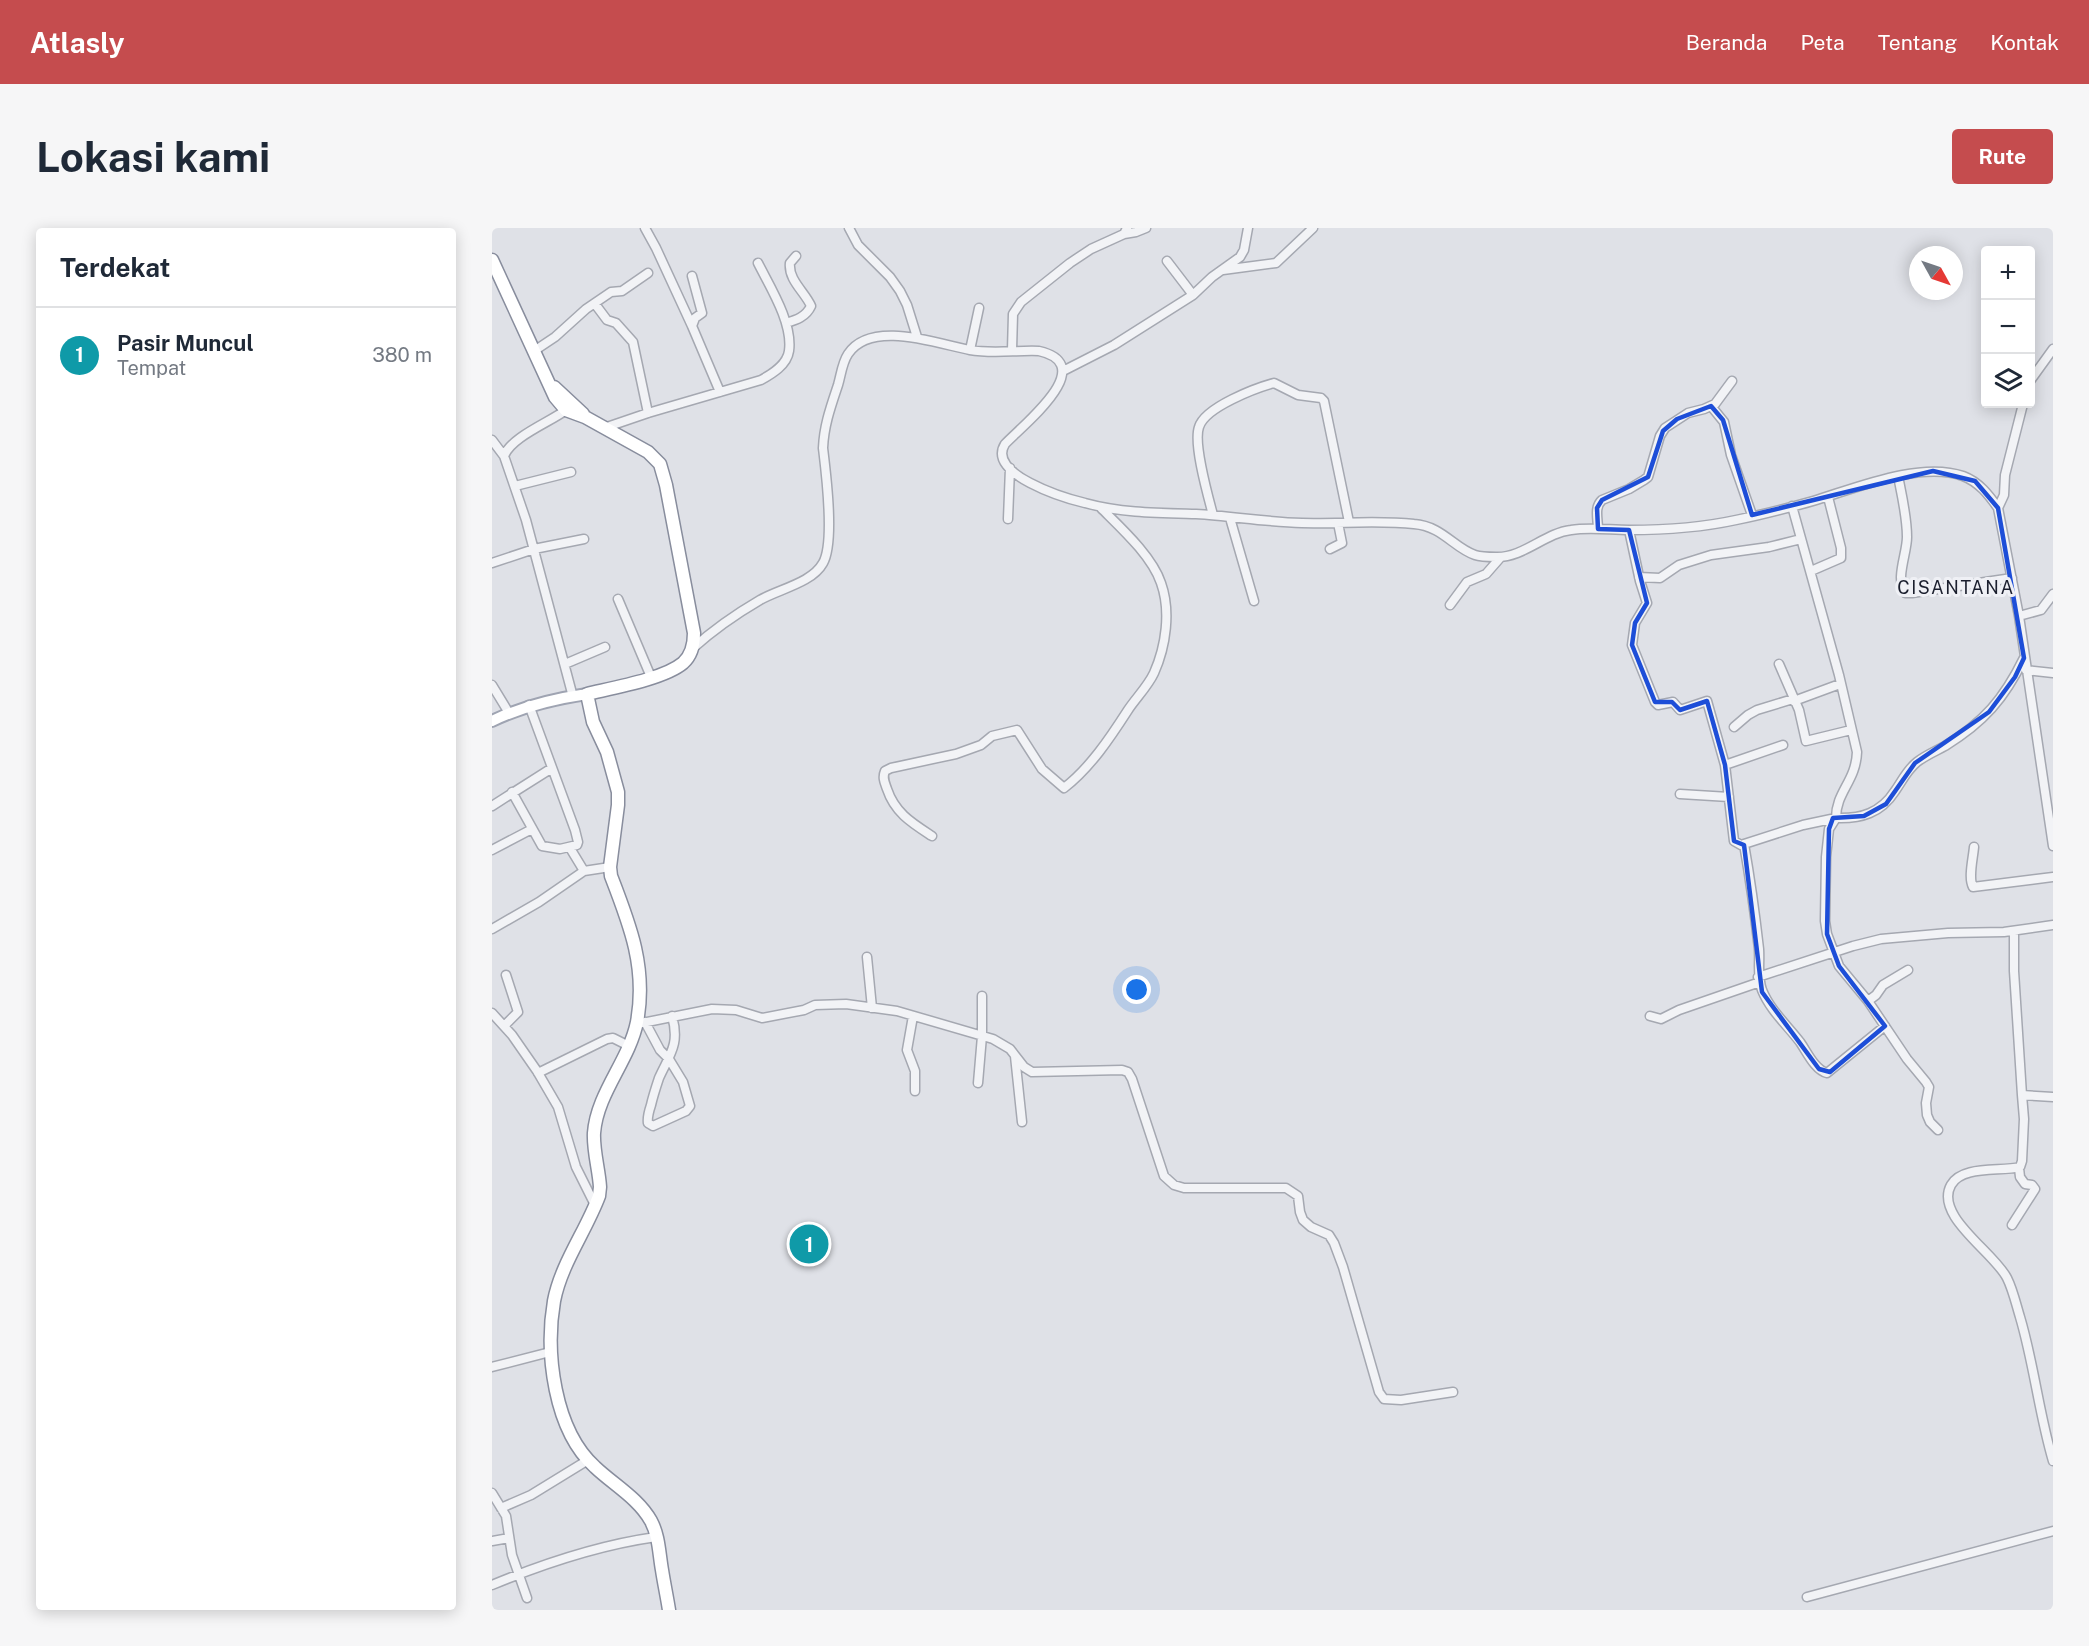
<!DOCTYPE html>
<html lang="id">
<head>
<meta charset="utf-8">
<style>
  body { margin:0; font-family:"Public Sans",sans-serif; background:#f6f6f7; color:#1f2937 }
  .controls { position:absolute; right:18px; top:18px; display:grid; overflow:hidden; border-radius:6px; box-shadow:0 3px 15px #0003 }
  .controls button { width:54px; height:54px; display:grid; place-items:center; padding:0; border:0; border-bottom:2px solid #e0e1e3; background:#fff; color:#1f2937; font:30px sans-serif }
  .compass { position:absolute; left:1417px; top:18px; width:54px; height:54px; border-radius:50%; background:#fff; box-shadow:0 3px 15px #0003; rotate:130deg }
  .you { position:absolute; left:645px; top:762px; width:21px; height:21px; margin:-15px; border:4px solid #fff; border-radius:50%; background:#1a73e8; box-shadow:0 0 0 9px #1a73e833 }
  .badge { display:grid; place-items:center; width:39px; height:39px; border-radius:50%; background:#c54c4e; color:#fff; font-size:20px; font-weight:700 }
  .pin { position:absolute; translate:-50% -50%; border:3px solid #fff; box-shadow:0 2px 6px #0006 }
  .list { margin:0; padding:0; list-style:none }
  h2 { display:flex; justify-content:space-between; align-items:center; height:78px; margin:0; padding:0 24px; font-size:26px }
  h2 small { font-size:20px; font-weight:400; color:#747a83 }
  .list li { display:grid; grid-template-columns:39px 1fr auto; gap:18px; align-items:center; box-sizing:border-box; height:96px; padding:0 24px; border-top:2px solid #e0e1e3 }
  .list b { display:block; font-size:22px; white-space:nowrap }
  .list p { margin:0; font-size:20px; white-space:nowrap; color:#747a83 }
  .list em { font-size:20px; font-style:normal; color:#747a83 }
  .icon { flex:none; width:33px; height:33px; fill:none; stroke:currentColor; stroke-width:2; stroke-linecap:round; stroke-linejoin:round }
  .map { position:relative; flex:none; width:1561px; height:1382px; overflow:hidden; border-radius:6px }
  header { display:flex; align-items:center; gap:36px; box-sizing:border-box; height:84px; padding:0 30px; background:#c54c4e; color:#fff }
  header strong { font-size:28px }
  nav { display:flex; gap:33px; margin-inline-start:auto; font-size:21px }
  .intro { display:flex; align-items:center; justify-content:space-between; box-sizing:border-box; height:144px; padding:0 36px }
  h1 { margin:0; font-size:42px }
  .button { padding:15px 27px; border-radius:6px; background:#c54c4e; color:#fff; font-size:21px; font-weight:700 }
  main { display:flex; gap:36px; padding:0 36px }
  aside { flex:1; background:#fff; border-radius:6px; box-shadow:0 3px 15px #0003 }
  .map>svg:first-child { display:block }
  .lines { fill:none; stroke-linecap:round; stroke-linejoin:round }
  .minor-casing { stroke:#a5a8b1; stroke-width:11 }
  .major-casing { stroke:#9fa4b2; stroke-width:14 }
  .highway-casing { stroke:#888d9d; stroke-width:15 }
  .minor { stroke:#f2f3f6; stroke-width:8 }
  .major { stroke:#fff; stroke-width:10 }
  .highway { stroke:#fff; stroke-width:12 }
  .marked { fill:none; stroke:#1d4ed8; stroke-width:4.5; stroke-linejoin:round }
  .labels { text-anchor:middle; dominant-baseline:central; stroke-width:6; stroke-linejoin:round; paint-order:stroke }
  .quarter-label { font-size:18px; letter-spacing:1.5px; fill:#1b1f2e; stroke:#eff0f5 }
</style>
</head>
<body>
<header>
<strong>Atlasly</strong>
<nav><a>Beranda</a><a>Peta</a><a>Tentang</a><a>Kontak</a></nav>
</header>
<div class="intro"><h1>Lokasi kami</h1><a class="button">Rute</a></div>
<main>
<aside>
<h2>Terdekat<small></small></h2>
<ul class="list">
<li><span class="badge" style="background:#0f9aa8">1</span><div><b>Pasir Muncul</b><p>Tempat</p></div><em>380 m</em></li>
</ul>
</aside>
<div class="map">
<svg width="1561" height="1382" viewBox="0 0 1561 1382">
  <rect width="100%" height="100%" fill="#dfe1e7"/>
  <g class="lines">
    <defs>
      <path id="minor" d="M153,0L164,20L200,98
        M357,0L366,17L398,49L408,63L415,77L425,109
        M632,6L644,4L654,0
        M675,33L701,67
        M731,42L784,35L821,0
        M200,48L210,85L203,90L200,98L228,164
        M103,76L115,92L124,95L141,114L156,185
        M294,95C304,92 314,89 319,78C313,64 296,52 298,35L304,28
        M478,122L487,80
        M520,122L521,86L529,74L578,35L599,21L632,6L635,0
        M42,123L63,109L94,81L119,64L130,63L156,45
        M571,143L622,117L701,67L720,49L748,29L752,22L756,0
        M1538,153L1561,121
        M1219,178L1232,194L1239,227L1260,287
        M74,182C58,194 19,209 12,228L34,292L81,469
        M112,200L156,185L269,152C280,146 295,137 297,123C301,95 278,59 266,35
        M0,212L12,228
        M1406,248C1410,268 1415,289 1415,309C1415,326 1403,350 1413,365H1420L1520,350
        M23,258L79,244
        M1506,280L1512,267L1513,247L1531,176
        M721,287C716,268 701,216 707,199C713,179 764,160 782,155L806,167L829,170L832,173L857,294
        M738,290L762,373
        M516,291L518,240
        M1106,301C1106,291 1102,279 1110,272L1137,261L1152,252L1156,249L1168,208L1173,200L1196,185L1212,181L1223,176L1240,153
        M1137,302L1148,353L1155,375L1143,395L1140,417L1163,474L1166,477L1181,474L1188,482L1215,473L1233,537L1291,517
        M838,321L850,315L846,295
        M0,335L42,321L92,311
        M1319,343L1349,330V320L1336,269
        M1147,349L1168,350L1187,337L1219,327L1277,319L1309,311
        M126,371L159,449
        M958,377L975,354L994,346L1008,330
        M1527,388L1549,382L1561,366
        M200,421C221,402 244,386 268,372C287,361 320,355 331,335C343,314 334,245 331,220C332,197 339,178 346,157C349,147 350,135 356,126C379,91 446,116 478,122C500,126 525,122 547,123C608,137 532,196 513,216C494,246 572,270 593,275C630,285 665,285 704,286C739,288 774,294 810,295C847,296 885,292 922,296C950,298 962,320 983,327C989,329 998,329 1004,329C1031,330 1053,305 1079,302C1098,299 1118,302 1137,302C1170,302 1212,299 1244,292C1269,287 1296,280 1321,273C1364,260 1428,233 1471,248C1487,254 1497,267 1506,280L1527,388L1561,618
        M73,436L113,419
        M1287,436L1307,482L1314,513L1359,502
        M1534,442L1561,445
        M0,457L17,485
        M1302,473L1348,456
        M1242,499L1256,487L1265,482L1301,471
        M1233,537L1242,613L1249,617L1311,597L1344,590C1344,564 1364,553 1365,524L1347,447L1300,278
        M20,564L50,618L68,621L85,617L86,614L83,602L37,477
        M1188,566L1237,569
        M0,578L60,540
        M440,608C420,595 403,585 395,561C393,555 390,550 393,543L399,540L464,526L489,517L500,508L525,502L550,541L572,560C598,540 618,510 636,482C644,470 656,458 662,445C674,418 679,383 669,355C660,328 629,300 609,280
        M1252,616C1258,650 1263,686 1267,721C1268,736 1265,748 1270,762C1278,782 1295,797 1308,814C1315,824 1323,842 1335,845L1393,798
        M1482,619C1481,631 1476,650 1481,659L1561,649
        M78,620L92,643L118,639
        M0,622L40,601
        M0,701L47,674L92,643
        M1522,703V743L1530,867
        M375,729L380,780
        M1266,749L1361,718L1389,711L1456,705L1512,704L1561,697
        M1376,773L1384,767L1391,757L1416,742
        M0,785L20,807L45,843L66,879L84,939L103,977
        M421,788L415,822L423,843V863
        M1158,788L1169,791L1187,782L1268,754
        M153,794L168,822L177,831L191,854L198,878L194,883L161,898L156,895C155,889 157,883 159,877C161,868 164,859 167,850C178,826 188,816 180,788
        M145,796L220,781L244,782L270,790L312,782L323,777L354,776L405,783L501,811L518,821L532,839L540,844L630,842L636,844L640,851L672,948L682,957L692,960H794L806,968L808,984L811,992L819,999L837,1007L842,1015L851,1039L887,1164L892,1171L909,1172L961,1164
        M12,798L26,784L14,747
        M523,828L530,894
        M46,845L115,811L121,810L137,818
        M486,855L490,808V768
        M1561,869L1530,867L1532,891L1530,933L1528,939C1508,944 1470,937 1459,957C1442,988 1502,1024 1515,1050C1521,1062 1524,1076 1528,1089C1542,1136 1547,1186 1561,1233
        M1446,902L1438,894L1435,887L1434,875L1437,859L1434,854L1415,831L1376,773L1347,738L1335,706L1333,693L1334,629L1337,601L1344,590C1369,591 1389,585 1403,563C1410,553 1415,542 1425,534C1434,527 1444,523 1453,518C1492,494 1512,471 1532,430
        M1520,997L1543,961L1540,957L1533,956L1528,949L1527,940
        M0,1139L58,1124
        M0,1265L14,1288L20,1327L35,1370
        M9,1280L39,1267L96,1232
        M0,1313L17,1310
        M0,1357C53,1335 107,1317 164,1309
        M1315,1369L1561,1303"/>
      <path id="major" d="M0,493C31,478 61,471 95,466"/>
      <path id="highway" d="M0,32L63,169L74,182L93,189L156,224L168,236L174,257L202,405C202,416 200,427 191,435C172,451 120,460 95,466L101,494L115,524L126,564V577L118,639L119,648C138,697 155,740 145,794C137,833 105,865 102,905C101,922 107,942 108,959L107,968C94,1003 69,1036 62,1073C53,1125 62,1202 103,1239C122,1257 146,1270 159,1293C167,1308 167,1325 170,1342C172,1355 175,1369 177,1382
        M62,159L91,186"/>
    </defs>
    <use href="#minor" class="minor-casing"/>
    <use href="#major" class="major-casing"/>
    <use href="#highway" class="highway-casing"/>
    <use href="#minor" class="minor"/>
    <use href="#major" class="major"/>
    <use href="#highway" class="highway"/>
  </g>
  <path class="marked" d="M1219,178L1231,192L1260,287L1441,243L1483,253L1506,280L1532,430L1523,449L1497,484L1423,535L1394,576L1372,588L1341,590L1337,601L1335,706L1347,738L1393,798L1338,844L1327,841L1270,764L1252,617L1242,613L1233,537L1215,473L1188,482L1180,474H1163L1140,417L1143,395L1155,375L1137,302L1106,301L1105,280L1110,272L1156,249L1171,203L1185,191Z"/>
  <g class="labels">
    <g class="quarter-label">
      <text x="1464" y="359">CISANTANA</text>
    </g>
  </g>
</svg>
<div class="controls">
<button>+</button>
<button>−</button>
<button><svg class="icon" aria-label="layers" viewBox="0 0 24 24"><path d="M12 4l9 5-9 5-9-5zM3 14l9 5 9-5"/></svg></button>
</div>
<svg class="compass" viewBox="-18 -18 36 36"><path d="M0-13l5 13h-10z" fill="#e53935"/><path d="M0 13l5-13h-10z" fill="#747a83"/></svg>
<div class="you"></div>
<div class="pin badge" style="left:317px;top:1016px;background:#0f9aa8">1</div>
</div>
</main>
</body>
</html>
